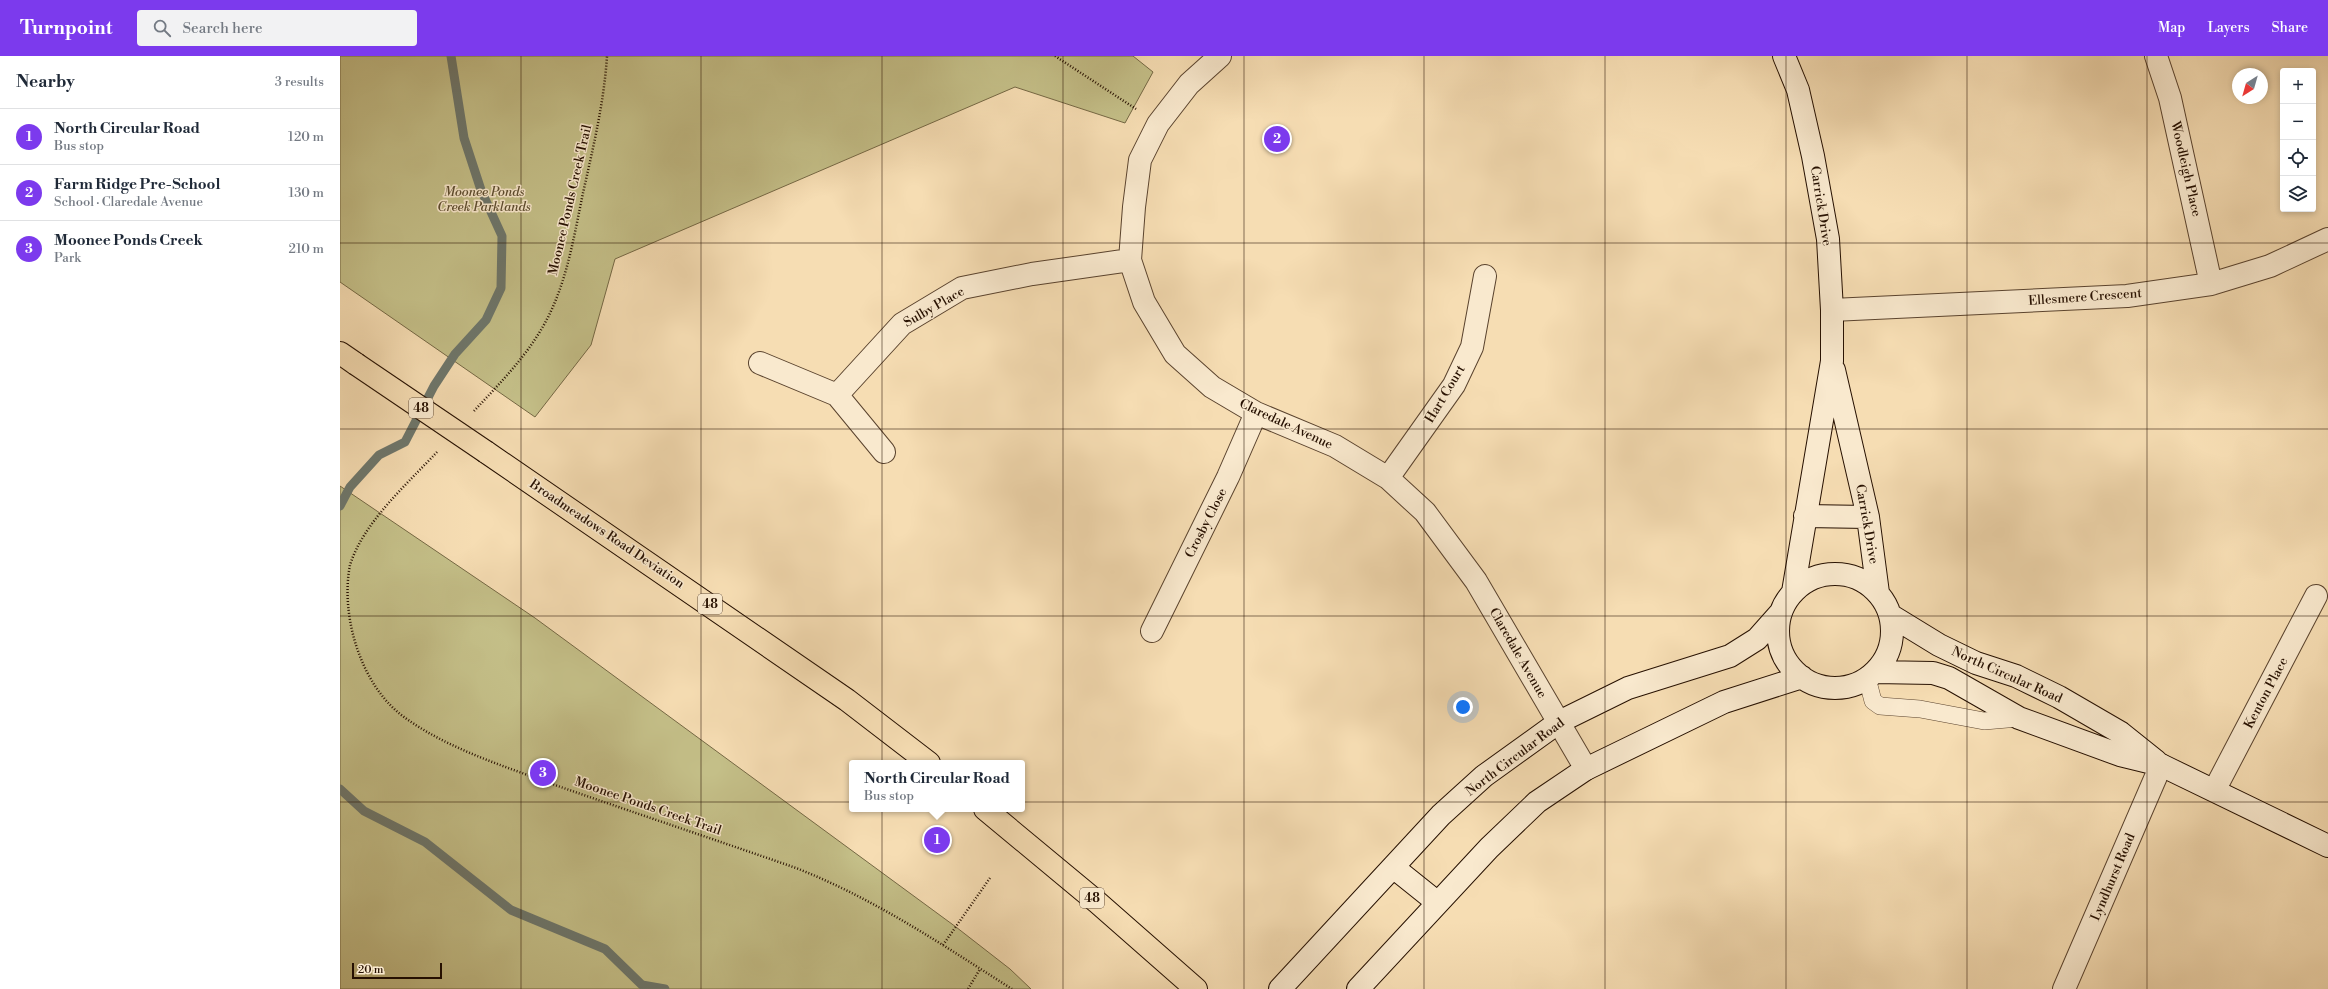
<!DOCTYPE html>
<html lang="en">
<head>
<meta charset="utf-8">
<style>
  body { margin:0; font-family:"Libre Bodoni",serif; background:#f2f2f3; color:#1f2937 }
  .controls { position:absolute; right:12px; top:12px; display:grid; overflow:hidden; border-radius:4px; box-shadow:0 2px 6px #0003 }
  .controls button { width:36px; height:36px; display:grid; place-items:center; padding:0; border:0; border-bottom:1px solid #e0e1e3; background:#fff; color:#1f2937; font:20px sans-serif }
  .compass { position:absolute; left:1892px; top:12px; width:36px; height:36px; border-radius:50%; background:#fff; box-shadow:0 2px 6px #0003; rotate:217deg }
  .scale { position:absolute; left:12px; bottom:10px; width:90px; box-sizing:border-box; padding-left:4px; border:2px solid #261001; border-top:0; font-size:11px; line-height:14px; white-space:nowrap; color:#261001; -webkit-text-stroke:3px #f9e9ce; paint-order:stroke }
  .you { position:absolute; left:1123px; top:651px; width:14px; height:14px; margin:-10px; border:3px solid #fff; border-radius:50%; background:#1a73e8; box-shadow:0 0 0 6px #1a73e833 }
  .badge { display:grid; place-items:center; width:26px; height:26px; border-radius:50%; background:#7c3aed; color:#fff; font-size:13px; font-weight:700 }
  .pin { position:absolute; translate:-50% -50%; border:2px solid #fff; box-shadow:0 1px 4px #0006 }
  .popup { position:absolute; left:509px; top:704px; width:176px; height:52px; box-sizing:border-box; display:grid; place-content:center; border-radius:4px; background:#fff; filter:drop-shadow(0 1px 3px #0005); font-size:13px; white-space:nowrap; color:#747a83 }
  .popup b { font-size:15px; color:#1f2937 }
  .popup::after { content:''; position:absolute; left:50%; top:100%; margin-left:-8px; border:8px solid transparent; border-top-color:#fff }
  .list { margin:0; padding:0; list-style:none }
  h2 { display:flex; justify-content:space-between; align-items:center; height:52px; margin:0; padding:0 16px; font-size:17px }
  h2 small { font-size:13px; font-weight:400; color:#747a83 }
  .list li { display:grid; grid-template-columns:26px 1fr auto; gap:12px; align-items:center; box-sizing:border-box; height:56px; padding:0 16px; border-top:1px solid #e0e1e3 }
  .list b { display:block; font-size:15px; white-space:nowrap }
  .list p { margin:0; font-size:13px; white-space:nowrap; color:#747a83 }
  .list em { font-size:13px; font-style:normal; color:#747a83 }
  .icon { flex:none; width:22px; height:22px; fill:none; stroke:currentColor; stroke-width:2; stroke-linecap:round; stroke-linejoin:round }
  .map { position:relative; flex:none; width:1988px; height:933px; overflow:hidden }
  header { display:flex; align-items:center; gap:24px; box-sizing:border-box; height:56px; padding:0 20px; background:#7c3aed; color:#fff }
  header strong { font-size:19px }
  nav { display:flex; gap:22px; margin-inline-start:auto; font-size:14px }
  .search { width:280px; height:36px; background:#f2f2f3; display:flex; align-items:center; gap:10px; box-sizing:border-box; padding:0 14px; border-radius:4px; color:#747a83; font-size:15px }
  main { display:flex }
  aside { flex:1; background:#fff }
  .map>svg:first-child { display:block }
  .park { fill:#c4bf88; stroke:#756844 }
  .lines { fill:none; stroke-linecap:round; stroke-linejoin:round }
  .stream { stroke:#6e776c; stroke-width:9 }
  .lane-casing { stroke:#5a432e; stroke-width:18 }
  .street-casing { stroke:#5a432e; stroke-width:24 }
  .secondary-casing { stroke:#261001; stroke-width:24 }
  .primary-casing { stroke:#261001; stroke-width:24 }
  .path { stroke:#261001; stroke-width:2.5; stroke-dasharray:1 2; stroke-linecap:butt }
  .lane { stroke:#f9e9ce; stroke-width:17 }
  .street { stroke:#f9e9ce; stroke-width:22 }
  .secondary { stroke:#f9e9ce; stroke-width:22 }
  .primary { stroke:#f6ddb3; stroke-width:22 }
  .primary-bridge-casing { stroke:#261001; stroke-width:24; stroke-linecap:butt }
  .primary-bridge { stroke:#f6ddb3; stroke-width:22 }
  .grid { fill:none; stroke:#261001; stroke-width:1; stroke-opacity:0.55 }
  .labels { text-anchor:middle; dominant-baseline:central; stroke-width:3; stroke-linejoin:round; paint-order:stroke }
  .shield { fill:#f9e9ce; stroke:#65513e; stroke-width:1 }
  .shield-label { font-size:12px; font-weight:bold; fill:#261001 }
  .street-label { font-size:13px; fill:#261001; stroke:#f9e9ce }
  .park-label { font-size:13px; font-style:italic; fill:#5d4d30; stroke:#f9e9ce }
</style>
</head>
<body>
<header>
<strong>Turnpoint</strong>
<div class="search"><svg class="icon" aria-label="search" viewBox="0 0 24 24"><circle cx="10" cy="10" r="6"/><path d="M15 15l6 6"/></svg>Search here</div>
<nav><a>Map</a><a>Layers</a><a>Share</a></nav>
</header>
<main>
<aside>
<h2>Nearby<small>3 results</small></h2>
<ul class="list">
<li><span class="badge">1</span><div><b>North Circular Road</b><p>Bus stop</p></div><em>120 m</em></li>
<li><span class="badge">2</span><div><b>Farm Ridge Pre-School</b><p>School · Claredale Avenue</p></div><em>130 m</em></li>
<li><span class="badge">3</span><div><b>Moonee Ponds Creek</b><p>Park</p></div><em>210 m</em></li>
</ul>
</aside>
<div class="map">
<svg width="1988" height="933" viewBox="0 0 1988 933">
  <rect width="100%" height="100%" fill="#f6ddb3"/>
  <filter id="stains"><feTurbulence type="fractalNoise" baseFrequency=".005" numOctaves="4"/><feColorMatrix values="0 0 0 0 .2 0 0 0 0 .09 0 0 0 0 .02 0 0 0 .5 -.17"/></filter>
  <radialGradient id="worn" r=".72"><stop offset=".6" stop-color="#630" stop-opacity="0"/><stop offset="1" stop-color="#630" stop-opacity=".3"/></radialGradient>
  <path class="park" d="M0,0H793L813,16L785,67L675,31L275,203L251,289L195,361L0,226Z
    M0,430L195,562L616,871L670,913L691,933H0Z"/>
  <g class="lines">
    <path class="stream" d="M0,450L10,431L39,399L65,386L94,330L115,298L146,264L161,232L162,180L141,134L124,82L111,0
      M0,733L24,755L85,786L171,854L265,893L302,929L325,933"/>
    <defs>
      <path id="lane" d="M1527,622L1533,645L1540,650L1580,653L1644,665L1679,662"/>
      <path id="street" d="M880,0L849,28L818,68L800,104L794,151L790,204L804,246L835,298L872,331L916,357L995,390L1048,422L1085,456L1136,525L1246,713
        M1816,0L1830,42L1871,228
        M1492,254L1787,240L1871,228L1930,210L1988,183
        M420,307L497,339L544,396
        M497,339L562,268L622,232L692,218L790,204
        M1048,422L1114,329L1132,291L1145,220
        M812,575L888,421L916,357
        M1875,733L1976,540
        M1724,933L1821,709"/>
      <path id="secondary" d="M1444,0L1458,34L1473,100L1488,183L1492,254V305L1453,536
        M1494,314L1528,461L1538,537
        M1465,460L1528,461
        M1438 575a57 57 0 1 1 114 0a57 57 0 1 1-114 0Z
        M1550,559L1599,589L1636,607L1676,620L1719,641L1781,677L1816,705
        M1535,616L1593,617L1609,622L1679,662L1780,699L1821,709L1988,790
        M1053,811L1098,847
        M940,933L1101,759L1144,720L1219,666L1288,632L1390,600L1417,583L1441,556
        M1018,933L1149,792L1197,746L1246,713L1384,646L1462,621"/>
      <path id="primary" d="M0,297L16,308
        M146,396L507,644L589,707
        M645,753L757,846L856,933"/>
    </defs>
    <use href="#lane" class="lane-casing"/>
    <use href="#street" class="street-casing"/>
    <use href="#secondary" class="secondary-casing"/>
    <use href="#primary" class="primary-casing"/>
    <path class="path" d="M715,0L796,53
      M134,355C160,327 188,299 206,265C227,226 234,180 243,137C253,92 264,47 267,0
      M97,396C67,428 23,467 10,509C0,560 21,630 64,661C108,693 164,710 215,729C295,757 376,784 456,812C535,843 601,888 672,933
      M603,889L650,822
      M628,933L640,913"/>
    <use href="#lane" class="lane"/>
    <use href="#street" class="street"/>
    <use href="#secondary" class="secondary"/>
    <use href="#primary" class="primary"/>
    <defs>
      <path id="primary-bridge" d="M16,308L146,396"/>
    </defs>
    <use href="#primary-bridge" class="primary-bridge-casing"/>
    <use href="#primary-bridge" class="primary-bridge"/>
  </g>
  <path class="grid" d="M181,0V933M361,0V933M542,0V933M723,0V933M904,0V933M1084,0V933M1265,0V933M1446,0V933M1627,0V933M1807,0V933M0,187H1988M0,373H1988M0,560H1988M0,746H1988"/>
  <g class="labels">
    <g class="shield">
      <rect x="69" y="342" width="24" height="20" rx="3"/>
      <rect x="358" y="538" width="24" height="20" rx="3"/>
      <rect x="740" y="832" width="24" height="20" rx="3"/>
    </g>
    <g class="shield-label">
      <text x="81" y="352">48</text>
      <text x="370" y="548">48</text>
      <text x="752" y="842">48</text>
    </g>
    <g class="street-label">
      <text transform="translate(1846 113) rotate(77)">Woodleigh Place</text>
      <text transform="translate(230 144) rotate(-77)">Moonee Ponds Creek Trail</text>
      <text transform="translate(1481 150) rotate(81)">Carrick Drive</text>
      <text transform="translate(1745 241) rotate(-4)">Ellesmere Crescent</text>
      <text transform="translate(594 251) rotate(-30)">Sulby Place</text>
      <text transform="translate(1105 338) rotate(-59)">Hart Court</text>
      <text transform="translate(946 368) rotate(25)">Claredale Avenue</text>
      <text transform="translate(866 467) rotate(-63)">Crosby Close</text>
      <text transform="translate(1527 468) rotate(80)">Carrick Drive</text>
      <text transform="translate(267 478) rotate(34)">Broadmeadows Road Deviation</text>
      <text transform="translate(1178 597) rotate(60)">Claredale Avenue</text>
      <text transform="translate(1667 619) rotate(24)">North Circular Road</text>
      <text transform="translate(1926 637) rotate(-62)">Kenton Place</text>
      <text transform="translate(1175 701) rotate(-37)">North Circular Road</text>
      <text transform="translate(308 750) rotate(19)">Moonee Ponds Creek Trail</text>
      <text transform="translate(1773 821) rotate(-67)">Lyndhurst Road</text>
    </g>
    <g class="park-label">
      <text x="144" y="136">Moonee Ponds<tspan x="144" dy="15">Creek Parklands</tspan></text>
    </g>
  </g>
  <rect width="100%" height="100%" filter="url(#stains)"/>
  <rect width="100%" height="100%" fill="url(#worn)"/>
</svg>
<div class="controls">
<button>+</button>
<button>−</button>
<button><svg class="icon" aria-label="locate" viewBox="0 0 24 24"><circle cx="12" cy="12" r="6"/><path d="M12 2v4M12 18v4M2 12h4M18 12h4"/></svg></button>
<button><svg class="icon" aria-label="layers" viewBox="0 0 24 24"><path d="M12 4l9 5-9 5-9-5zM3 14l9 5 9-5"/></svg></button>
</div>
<svg class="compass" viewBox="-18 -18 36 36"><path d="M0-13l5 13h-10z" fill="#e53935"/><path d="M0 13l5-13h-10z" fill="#747a83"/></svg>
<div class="scale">20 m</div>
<div class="you"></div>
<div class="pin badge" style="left:597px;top:784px">1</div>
<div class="popup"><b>North Circular Road</b>Bus stop</div>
<div class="pin badge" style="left:937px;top:83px">2</div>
<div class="pin badge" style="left:203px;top:717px">3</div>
</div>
</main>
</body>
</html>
